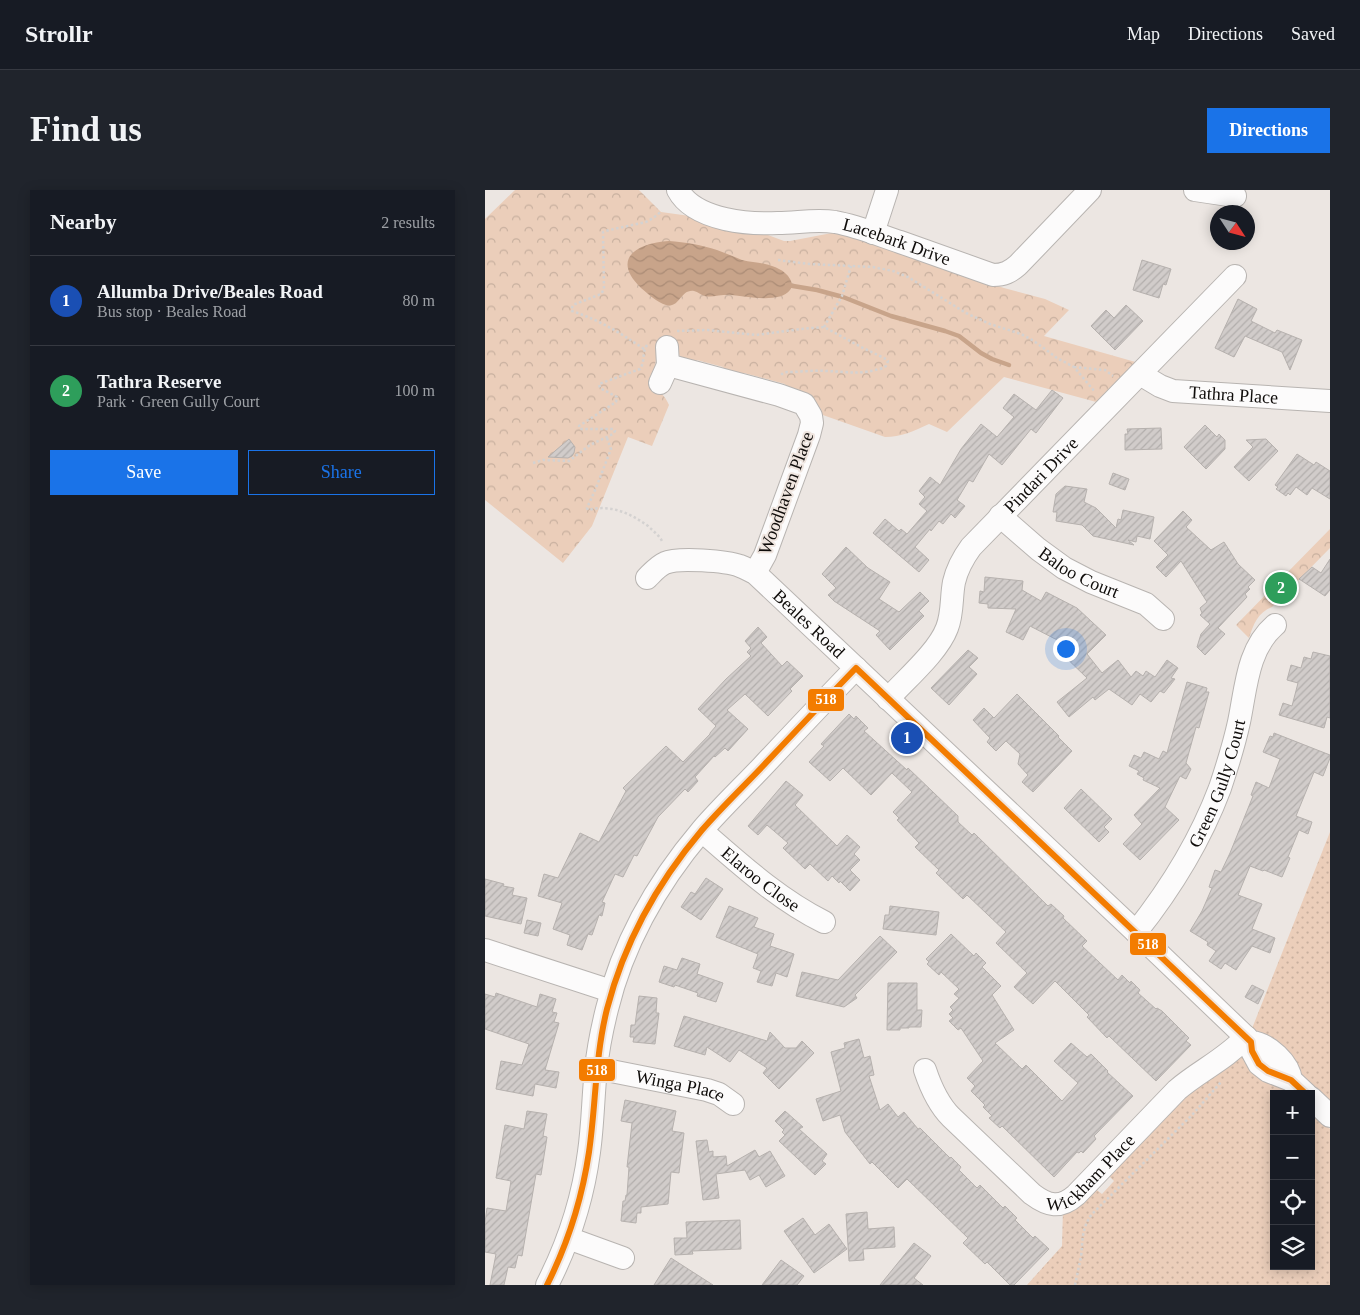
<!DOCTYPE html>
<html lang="en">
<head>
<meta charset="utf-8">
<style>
  body { margin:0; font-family:"Times New Roman",serif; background:#20242c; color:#f1f3f6 }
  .controls { position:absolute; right:15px; bottom:15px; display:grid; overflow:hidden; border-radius:0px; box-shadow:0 2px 12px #0003 }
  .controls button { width:45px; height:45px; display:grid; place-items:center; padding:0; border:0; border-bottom:1px solid #363941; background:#171b24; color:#f1f3f6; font:25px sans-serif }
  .compass { position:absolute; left:725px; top:15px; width:45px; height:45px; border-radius:50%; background:#171b24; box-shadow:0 2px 12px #0003; rotate:126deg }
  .you { position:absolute; left:580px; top:458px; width:18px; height:18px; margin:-12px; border:4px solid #fff; border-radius:50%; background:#1a73e8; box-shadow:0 0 0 8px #1a73e833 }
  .badge { display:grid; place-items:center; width:32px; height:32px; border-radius:50%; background:#1a73e8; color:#fff; font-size:16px; font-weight:700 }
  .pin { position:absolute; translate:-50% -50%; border:2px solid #fff; box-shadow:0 1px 5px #0006 }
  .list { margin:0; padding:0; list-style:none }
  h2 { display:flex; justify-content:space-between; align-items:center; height:65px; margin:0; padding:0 20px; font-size:21px }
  h2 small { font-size:16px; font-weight:400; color:#9ea1a6 }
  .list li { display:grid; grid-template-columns:32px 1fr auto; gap:15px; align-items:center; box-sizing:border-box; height:90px; padding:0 20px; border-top:1px solid #363941 }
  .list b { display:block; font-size:19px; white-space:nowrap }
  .list p { margin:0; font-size:16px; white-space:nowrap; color:#9ea1a6 }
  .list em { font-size:16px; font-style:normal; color:#9ea1a6 }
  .actions { display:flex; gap:10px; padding:15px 20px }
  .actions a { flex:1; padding:11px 0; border:1px solid #1a73e8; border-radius:0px; text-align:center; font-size:18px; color:#1a73e8 }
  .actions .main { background:#1a73e8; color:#fff }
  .icon { flex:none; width:28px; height:28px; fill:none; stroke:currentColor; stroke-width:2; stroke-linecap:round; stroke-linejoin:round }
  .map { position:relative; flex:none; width:845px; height:1095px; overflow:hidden; border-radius:0px }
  header { display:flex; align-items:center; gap:30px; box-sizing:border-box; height:70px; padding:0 25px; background:#171b24; border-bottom:1px solid #363941 }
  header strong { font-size:24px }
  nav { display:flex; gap:28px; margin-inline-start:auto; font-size:18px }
  .intro { display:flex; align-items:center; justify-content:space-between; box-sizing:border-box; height:120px; padding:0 30px }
  h1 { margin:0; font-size:35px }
  .button { padding:12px 22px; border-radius:0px; background:#1a73e8; color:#fff; font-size:18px; font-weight:700 }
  main { display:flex; gap:30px; padding:0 30px }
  aside { flex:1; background:#171b24; border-radius:0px; box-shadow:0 2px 12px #0003 }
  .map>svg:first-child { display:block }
  .grass { fill:url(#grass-dots) }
  .park { fill:url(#park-crowns) }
  .water { fill:url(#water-waves) }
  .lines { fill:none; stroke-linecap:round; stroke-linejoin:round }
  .stream { stroke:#c8a48a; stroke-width:4.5 }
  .building { fill:url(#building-hatch); stroke:#b6b1ae }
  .minor-casing { stroke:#b8b4b1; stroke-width:24 }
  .path { stroke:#d4d2d1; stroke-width:2.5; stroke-dasharray:2.5 2.5; stroke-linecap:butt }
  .minor { stroke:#fcfbfb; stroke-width:22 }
  .bus-1-casing { stroke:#efe5df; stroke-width:10 }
  .bus-1 { stroke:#f37c00; stroke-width:6 }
  .labels { text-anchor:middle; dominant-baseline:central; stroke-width:4; stroke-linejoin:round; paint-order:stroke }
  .street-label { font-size:18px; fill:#0f0c0a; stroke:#efe5df }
  .line-badge { stroke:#efe5df; stroke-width:2 }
  .badge-label { font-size:14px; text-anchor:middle; font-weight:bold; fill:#fff }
</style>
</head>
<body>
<header>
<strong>Strollr</strong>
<nav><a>Map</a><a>Directions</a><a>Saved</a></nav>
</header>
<div class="intro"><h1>Find us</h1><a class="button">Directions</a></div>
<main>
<aside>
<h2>Nearby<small>2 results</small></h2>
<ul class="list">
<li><span class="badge" style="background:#1a4fb4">1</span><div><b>Allumba Drive/Beales Road</b><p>Bus stop · Beales Road</p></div><em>80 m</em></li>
<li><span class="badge" style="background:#2e9e5b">2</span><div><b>Tathra Reserve</b><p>Park · Green Gully Court</p></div><em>100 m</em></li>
</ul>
<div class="actions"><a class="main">Save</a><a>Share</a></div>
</aside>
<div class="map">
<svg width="845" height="1095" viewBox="0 0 845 1095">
  <defs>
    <pattern id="grass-dots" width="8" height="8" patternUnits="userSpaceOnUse" patternTransform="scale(1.25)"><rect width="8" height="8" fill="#ebceba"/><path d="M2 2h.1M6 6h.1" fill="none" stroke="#c8b09f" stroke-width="1.8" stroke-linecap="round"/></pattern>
    <pattern id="park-crowns" width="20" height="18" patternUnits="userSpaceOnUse" patternTransform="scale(1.25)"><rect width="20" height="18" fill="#ebceba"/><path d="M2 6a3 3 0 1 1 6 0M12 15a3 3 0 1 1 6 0" fill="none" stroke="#c8b09f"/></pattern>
    <pattern id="water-waves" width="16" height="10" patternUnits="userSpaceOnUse" patternTransform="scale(1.25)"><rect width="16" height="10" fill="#c8a48a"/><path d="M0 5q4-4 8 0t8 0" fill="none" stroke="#ab8c76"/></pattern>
    <pattern id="building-hatch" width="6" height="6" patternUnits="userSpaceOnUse" patternTransform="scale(1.25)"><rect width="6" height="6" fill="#d1ccca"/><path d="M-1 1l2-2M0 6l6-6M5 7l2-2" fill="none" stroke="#b2aeac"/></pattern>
  </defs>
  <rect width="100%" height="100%" fill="#ece6e2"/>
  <path class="grass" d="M845,642V912L766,841Z
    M756,867L760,868L809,904H789V1076H826V920L845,939V1095H542L577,1056L578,1019L608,997L617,1004L629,991L621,983L687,915L752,868Z"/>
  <path class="park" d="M30,0H154L176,22L212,27L270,40L299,51H305L352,42L519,98L560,109L584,120L559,146L654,173L615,213L519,187L462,242L444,234C429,241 416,247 400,247L335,224L302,200L300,194L259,183L255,187L240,183L238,177L212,170L208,175C196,168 193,167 191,153L172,150C172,167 170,182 165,198C175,200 180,206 184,215L167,256L143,247L107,336L78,373L0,310V29Z
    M845,339V358L787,417C773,422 768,435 764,448L751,435Z"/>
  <path class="water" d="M184,51C200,52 217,55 232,60C241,63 249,67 257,70C265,72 272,72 280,74C289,76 300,80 305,89C307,93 308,96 305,100C294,114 261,106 246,105C238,104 226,108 220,106C216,105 213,102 209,101C195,99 195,119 181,115C172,112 163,104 156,98C125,68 153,53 184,51Z"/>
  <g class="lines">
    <path class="stream" d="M302,95L332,100L358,107L406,126L460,141L474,146L496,163L507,169L524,175"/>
  </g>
  <path class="building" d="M657,70L686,79L681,95L678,94L674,108L648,100Z
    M753,109L772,119L766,131L790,143L792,140L817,150L805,180L797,162L760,146L749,167L730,158Z
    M641,115L658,131L630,160L606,136L621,120L629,128Z
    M567,200L578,208L551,243L546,239L517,275L504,264L488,292L484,290L472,310L480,316L470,328L466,324L458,334L454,331L446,341L445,339L430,357L444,370L434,382L388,343L400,329L414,341L416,339L422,344L442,321L434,314L440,307L434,301L445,287L455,295L476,259L496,234L512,247L529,227L518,218L529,204L551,220Z
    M720,235L732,247L734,244L740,250V259L721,279L699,257Z
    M676,238L677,259L640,260V244H643L642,239Z
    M84,249L90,257L89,263L87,266L83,268L63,267Z
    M781,249L793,261L764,291L749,277L768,257L761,250Z
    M812,264L829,275L831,272L845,281V309L827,298L822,305L811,297L805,305L803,303L801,306L791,299L793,297L790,295Z
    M628,283L644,289L640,300L624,294Z
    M580,296L602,299L599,312L611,318L631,338L633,329L636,330L638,320L669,327L665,349L652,346L651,352L643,350L649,355L608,346L597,335L571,331L572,322H568L571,304Z
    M698,321L707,330L701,337L726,360L739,352L753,374L770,390L763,397L765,399L760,404L762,407L733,438L740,444L720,465L712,457L716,444L725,434L715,425L717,423L715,418L722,412L696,371L681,387L671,377L683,365L669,351Z
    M361,357L383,378L405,392L394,409L414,422L435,402L444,411L434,421L439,426L405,460L391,445L395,441L349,411L343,405L351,398L337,384Z
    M845,369V400L840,406L814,389L827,377L836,383Z
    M500,387L538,391L537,400L556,411L561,402L592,418L621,445L602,464L617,483L633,470L646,487L651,481L658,486L661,481L670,487L682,470L693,478L686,488L690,489L679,503L675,501L666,512L655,504L647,515L624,499L610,510L608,507L584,527L572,512L602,488L572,459L578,453L545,436L538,450L521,442L531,419L503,418V414L494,413L495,401L499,402Z
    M273,437L282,447L276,453L297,476L302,471L318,486L305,499L307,501L283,526L260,504L242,520L263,539L243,561L240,558L230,567L229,566L210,587L213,591L203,602L200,599L173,627L152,666L149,665L138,687L130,684L117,712L120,713L117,726L114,725L107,745L103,744L97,760L82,755L85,745L68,739L77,713L53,706L59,684L73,688L95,643L114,652L141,601L138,598L181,556L198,572L225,544V543L231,536L213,519L241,489L266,466L262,462L266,458L260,451Z
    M483,460L493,468L484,477L492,484L464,515L446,498Z
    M828,462L845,466V528L842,527L839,538L794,525L798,513L807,516L813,493L802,490L806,475L816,478L819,467L826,469Z
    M702,492L722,498L721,502H724L714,538L711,537L701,573L706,579L701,589L695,586L680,617L694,630L655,670L638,654L657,634L649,625L675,598L658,590L659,588L652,584L654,581L644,576L649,565L656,568L659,562L674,569L678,561L682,563Z
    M532,504L574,546L573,547L587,561L548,602L537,592L543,585L533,574L535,564L521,551L511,561L502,552L505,548L488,530L499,518L509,528Z
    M364,524L369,529L371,526L383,538L379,541L422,580L423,578L473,626V632L487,645L489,643L563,716L566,714L579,726L578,728L602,751L597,756L633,790L637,785L645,793L646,791L655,800L653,803L671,819L672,818L677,821L704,848L701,851L706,855L671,891L624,846L622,848L602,827L604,825L570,791L548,814L529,797L542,783L511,753L521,742L482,705L478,709L451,683L454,680L430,657L434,653L412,630L414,628L408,622L427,602L407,583L386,605L358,578L345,591L324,572L339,556L336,554Z
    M789,543L845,565V568L838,586L829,582L811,626L827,632L823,644L814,640L803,667L805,668L797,687L779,680L778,681L765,676L753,705L777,714L767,739L790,748L785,763L767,756L751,780L740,773L736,779L724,771L731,761L722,755L723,752L705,741L717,721L727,698L724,697L730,680L736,682L745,663L768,606L766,605L771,592L784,598L795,569L778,562L785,546L788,547Z
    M301,591L318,605L310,615L352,656L362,645L375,657L369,664L375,670L365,680L375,690L365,701L355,691L354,693L347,686L343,691L325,674L320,679L298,658L303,653L282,635L273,645L263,636Z
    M596,599L627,629L619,637L624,642L614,652L579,618Z
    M221,688L238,699L216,730L196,717L206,702L210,704Z
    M0,689L19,694L18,696L29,698L27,705L42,708L36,734L0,726Z
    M244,716L273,728L269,737L289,744L285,756L309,764L302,787L291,783L287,796L272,792L276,781L268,778L273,764L231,747Z
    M405,716L454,722L451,745L398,739L400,725H404Z
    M42,730L56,733L53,746L39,743Z
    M466,744L489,766L491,763L501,773L497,777L516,796L507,805L529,840L510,853L537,879L541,875L577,911L593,893L569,871L586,853L602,867L606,864L623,881L622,882L648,906L609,946L611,949L598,963L596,961L594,963L592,962L569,987L517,936L515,938L504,928L507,926L498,917L500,915L486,901L490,896L482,888L498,871L476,838L473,840L464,831L468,828L464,824L468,820L465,817L474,808L469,804L474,799L456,782L454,785L442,774L444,772L441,769Z
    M395,746L412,762L370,805L372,808L359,817L311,806L317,782L353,790Z
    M197,768L215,774L212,784L238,793L231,812L212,806L213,803L190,795L189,797L174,792L179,776L192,780Z
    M403,793H432V820H437L436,837H424V838H415V840H402Z
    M767,795L779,801L773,814L760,807Z
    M11,803L52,817L55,804L71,809L67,822L72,823L69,832L74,833L60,880L74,882L71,898L50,894L48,906L11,899L16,871L37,875L44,854L0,839V804L10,807Z
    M154,806L172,808L171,823H174L170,854L148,852L149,847H145L146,835H150Z
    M199,826L282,851L285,842L300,858H311L317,851L329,863L294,899L278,883L282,878L254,860L245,872L222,857L220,865L189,856Z
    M374,849L379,868L385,866L389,885L384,886L395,920L403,914L413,927L419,922L433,939L435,938L465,968L466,967L476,977L474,980L492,998L495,995L518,1018L520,1016L532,1028L530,1030L548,1048L550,1046L564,1059L529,1095H525L502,1072L500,1074L478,1053L483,1048L422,989L413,998L387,972L385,974L360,942L355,925L338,931L331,909L356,901L346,862L360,858L359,853Z
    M140,910L191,921L187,941L199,943L194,983L186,982L183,1014L156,1017V1023H152L151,1033L136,1031L138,1011H140L141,1005H142L144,977H142L147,933L136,931Z
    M42,921L62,924L58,946L62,947L56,985L51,984L37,1066L33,1065L30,1078L23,1077L19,1095H5L11,1064L0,1062V1032L2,1018L21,1021L26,991L11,988L20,935L39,939Z
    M300,921L318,937L314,939L342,964L337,971L341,974L330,985L294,951L300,945L297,942L299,940L290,931Z
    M222,950L224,962L228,961V967L241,966L242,976L270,960L274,967L285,961L300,986L281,997L274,985L265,990L260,980L231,984L234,1008L218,1010L211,951Z
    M382,1022L383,1039L409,1037L410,1057L378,1059L379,1070L364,1071L361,1024Z
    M318,1028L330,1045L344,1034L362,1059L329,1083L299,1041Z
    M255,1030L256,1059L207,1061L208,1064L190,1065L189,1048H202L201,1032Z
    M429,1053L446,1066L429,1088L438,1095H395Z
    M186,1068L228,1095H169Z
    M296,1070L319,1086L312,1095H277Z"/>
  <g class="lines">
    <defs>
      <g id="minor">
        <path id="s1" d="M193,0C202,17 223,25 240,29C258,33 275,34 293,33C312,33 330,29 350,32C372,36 394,45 415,52C446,63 477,74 508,85C519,85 525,82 533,75L605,0"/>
        <path d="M710,0L750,6"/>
        <path d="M388,43L402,0"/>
        <path d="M183,175L294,205L319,214L326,226L327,233L324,245L280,365L270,383"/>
        <path id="s2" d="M655,184L675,196L688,201L845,211"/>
        <path d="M175,193L183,175L182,157"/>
        <path id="s3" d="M515,326L553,359L579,378L606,392L661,414L678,429"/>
        <path id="s4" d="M162,388C168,382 173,376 180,373C193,367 242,371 255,376C261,378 265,381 270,383L651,742L766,852C784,854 804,873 806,890"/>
        <path id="s5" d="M403,509C421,489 453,462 462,438C468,423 466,407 469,392C472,379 478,368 486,357L750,86"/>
        <path id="s6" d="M217,641C255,674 293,709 339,732"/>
        <path id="s7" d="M651,742C686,698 715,651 735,598C742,577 749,555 754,532C761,499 762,459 790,435"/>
        <path d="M0,760L126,801"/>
        <path d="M766,852L767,861L774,874L783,881L806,890L821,904"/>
        <path id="s8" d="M111,878L222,900L234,904L248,914"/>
        <path id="s9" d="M440,880C446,898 453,914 466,927L547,1004C563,1016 575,1019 591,1005L692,900C714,881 741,869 761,847"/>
        <path d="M826,908L845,926"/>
        <path d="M83,1048L138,1068"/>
        <path d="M62,1095C83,1054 98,1008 104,962C108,934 108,906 111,879C113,859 117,839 122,819C138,753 173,692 217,640C236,618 257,598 277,577C308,544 339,511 371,478"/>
      </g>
    </defs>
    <use href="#minor" class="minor-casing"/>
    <path class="path" d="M293,70L324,74L388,77L408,81L423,87L481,123L505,134L536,144L549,151L572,168L589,177L610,202
      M339,137L357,106L366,76
      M192,141L223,140L271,145L316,139L339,137L376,157L399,168L403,171L401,176L398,178C375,185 366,182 342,181C329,180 315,182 302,182L298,183L295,186
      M159,159C134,142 116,131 87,121L86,120L88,115L116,104L119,99L118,42L120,41L161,32L168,28L177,21
      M589,177L620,180L628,186
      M122,248L126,259L111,298L102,318L103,320C125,314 145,323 163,336C168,341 174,345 177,351
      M48,273L58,270L84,271L105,255L128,244L130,241L128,239H95L94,236L131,212L132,207L115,198L114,194L155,179C161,170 156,162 163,154
      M590,1095C592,1086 594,1076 596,1067C598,1050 596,1039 607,1024L707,925L736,892"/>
    <use href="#minor" class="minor"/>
    <defs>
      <path id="bus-1" d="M62,1095C83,1053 97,1009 104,962C111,914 110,867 122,819C139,753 173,692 217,640C236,618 257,598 277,577C308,544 339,511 371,478L766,852L767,861L774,874L783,881L806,890L821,904"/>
    </defs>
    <use href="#bus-1" class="bus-1-casing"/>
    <use href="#bus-1" class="bus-1"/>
  </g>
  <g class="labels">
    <g class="street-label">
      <text stroke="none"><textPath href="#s1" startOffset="232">Lacebark Drive</textPath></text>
      <text stroke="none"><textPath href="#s2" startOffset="98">Tathra Place</textPath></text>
      <text stroke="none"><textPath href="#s5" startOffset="279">Pindari Drive</textPath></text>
      <text transform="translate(301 303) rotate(-70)">Woodhaven Place</text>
      <text stroke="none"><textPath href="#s3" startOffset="98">Baloo Court</textPath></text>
      <text stroke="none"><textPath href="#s4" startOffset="190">Beales Road</textPath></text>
      <text stroke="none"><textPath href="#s7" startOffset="171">Green Gully Court</textPath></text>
      <text stroke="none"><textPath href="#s6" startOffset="76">Elaroo Close</textPath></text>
      <text stroke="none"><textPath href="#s8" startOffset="86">Winga Place</textPath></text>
      <text stroke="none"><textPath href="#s9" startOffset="239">Wickham Place</textPath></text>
    </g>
  </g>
  <g class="line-badge">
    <rect x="322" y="498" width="38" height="24" rx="5" fill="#f37c00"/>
    <rect x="644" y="742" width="38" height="24" rx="5" fill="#f37c00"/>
    <rect x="93" y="868" width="38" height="24" rx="5" fill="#f37c00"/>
  </g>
  <g class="badge-label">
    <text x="341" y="514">518</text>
    <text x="663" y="759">518</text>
    <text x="112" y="885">518</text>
  </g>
</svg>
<div class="controls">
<button>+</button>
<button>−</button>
<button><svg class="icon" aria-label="locate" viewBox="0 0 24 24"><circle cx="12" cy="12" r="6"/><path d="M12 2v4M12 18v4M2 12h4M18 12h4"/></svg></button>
<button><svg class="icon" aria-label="layers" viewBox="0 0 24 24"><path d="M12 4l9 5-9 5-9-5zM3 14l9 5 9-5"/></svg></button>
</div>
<svg class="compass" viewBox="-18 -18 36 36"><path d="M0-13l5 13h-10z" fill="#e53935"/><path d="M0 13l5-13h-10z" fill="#9ea1a6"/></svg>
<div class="you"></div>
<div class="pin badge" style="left:422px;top:548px;background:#1a4fb4">1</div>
<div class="pin badge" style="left:796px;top:398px;background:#2e9e5b">2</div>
</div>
</main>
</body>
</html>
